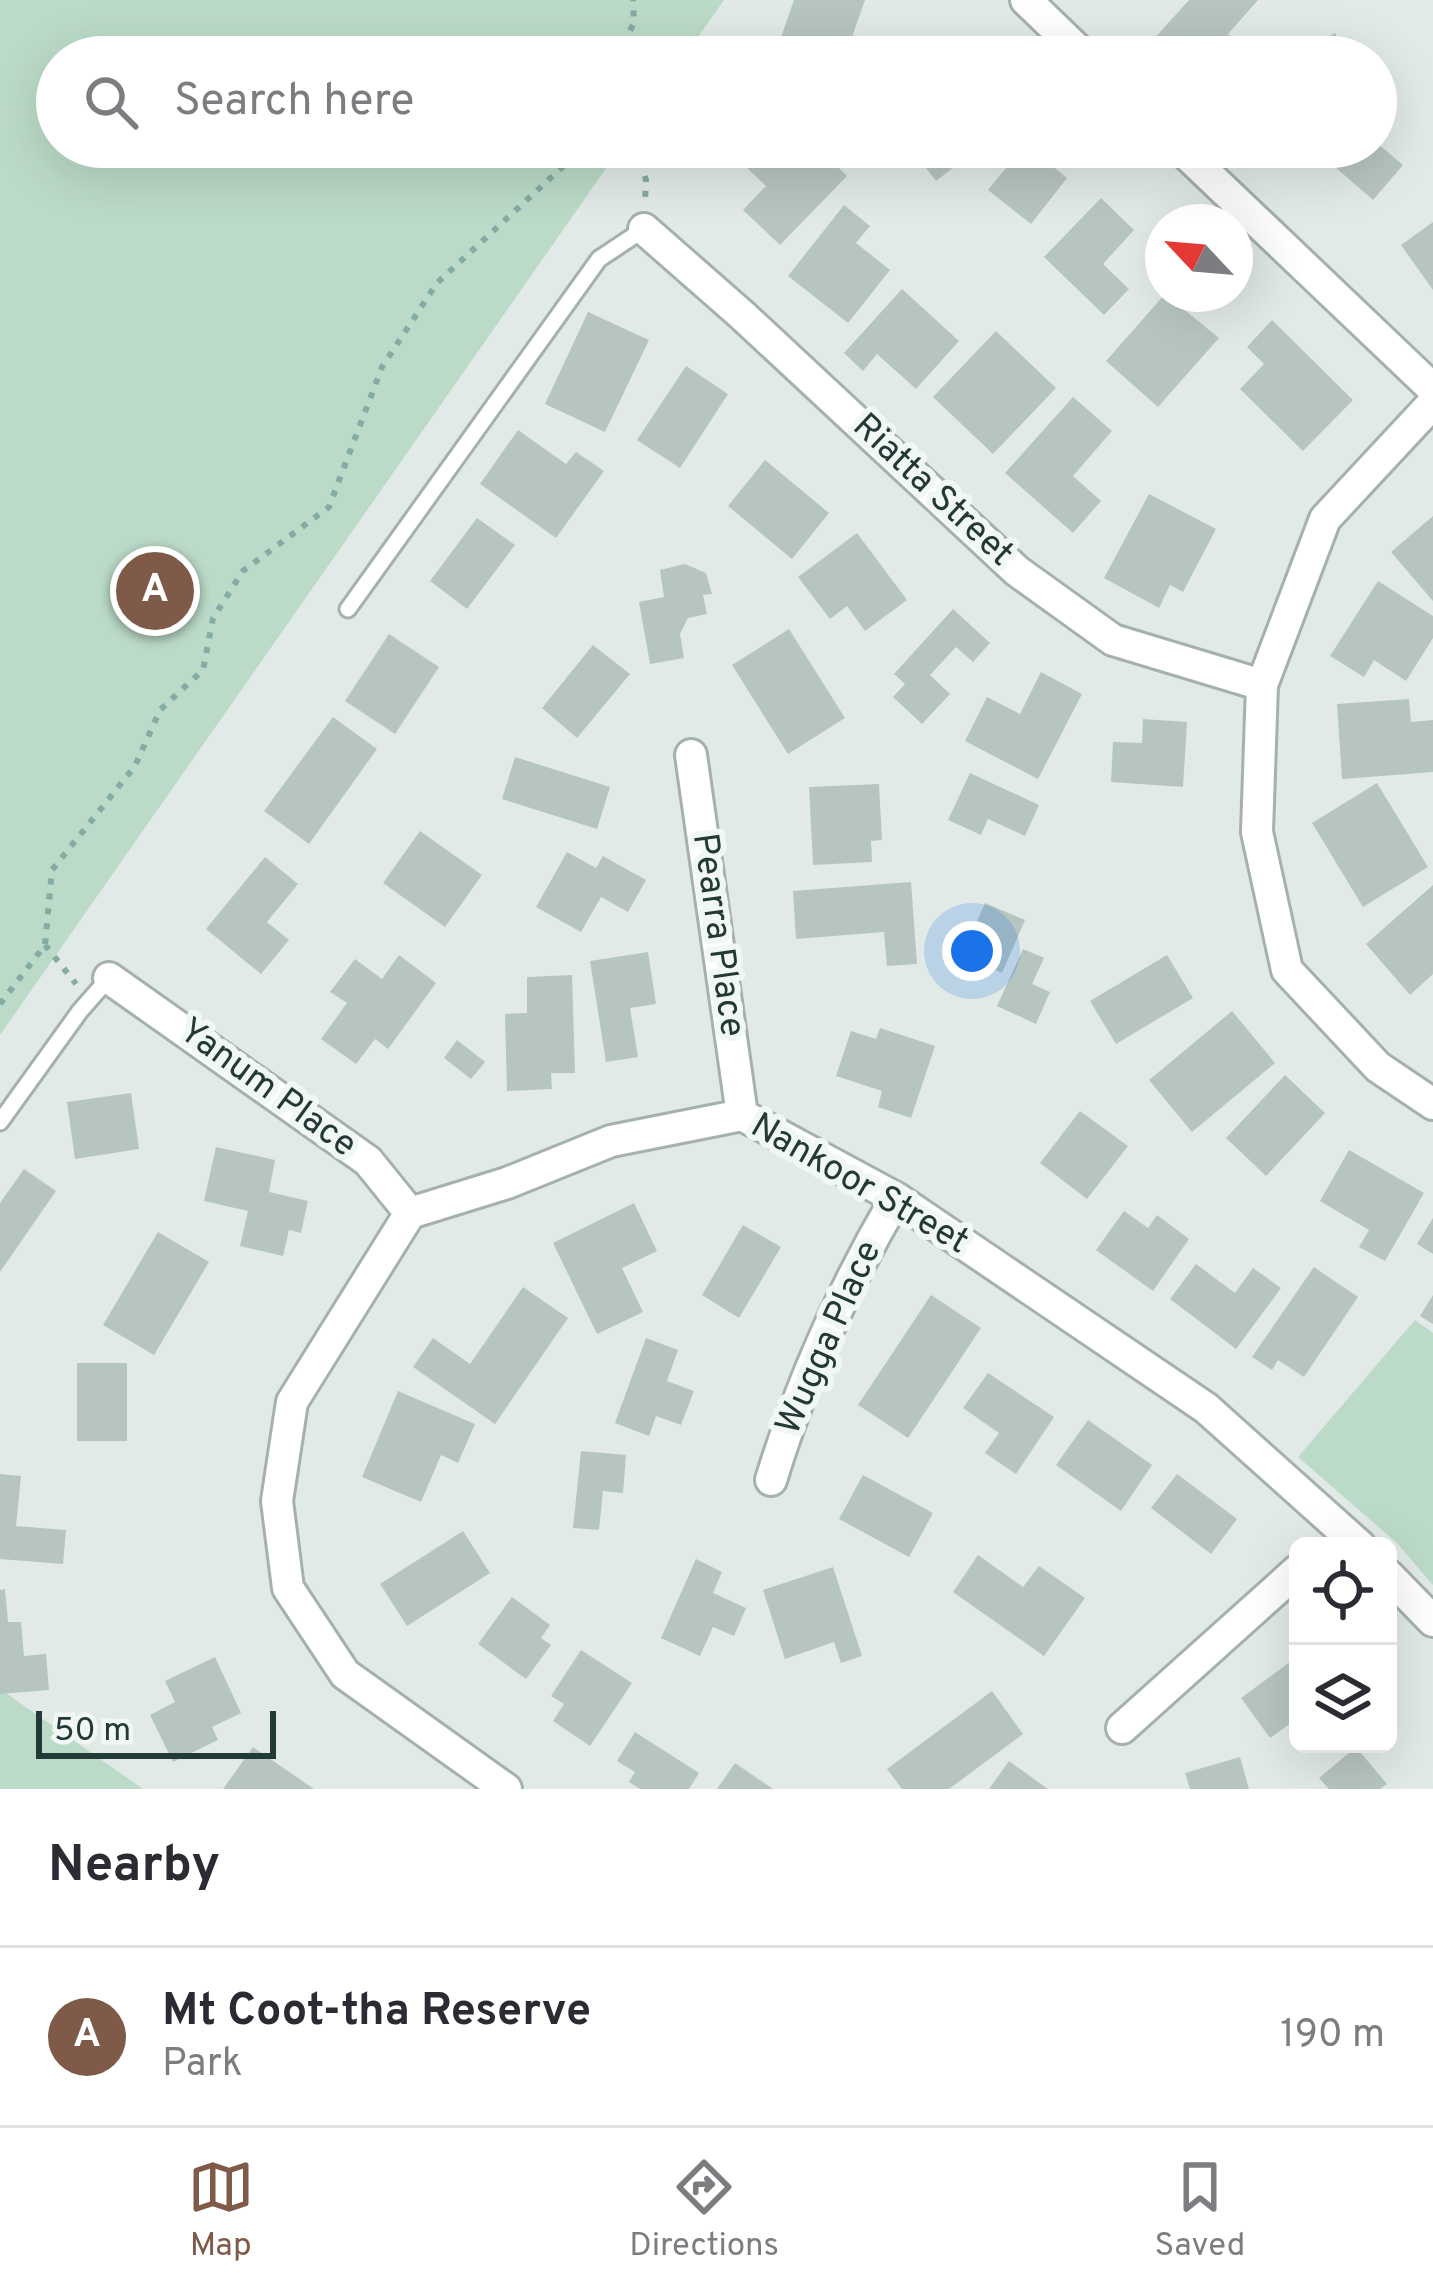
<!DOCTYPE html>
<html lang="en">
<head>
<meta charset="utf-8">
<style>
  body { margin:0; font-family:Overpass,sans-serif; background:#f2f2f3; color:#2b2b33 }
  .controls { position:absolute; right:36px; bottom:36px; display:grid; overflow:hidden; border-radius:18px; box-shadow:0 12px 48px #0002 }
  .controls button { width:108px; height:108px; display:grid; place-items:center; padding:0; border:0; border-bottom:3px solid #e1e1e2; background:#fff; color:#2b2b33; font:60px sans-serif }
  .compass { position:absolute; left:1145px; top:204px; width:108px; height:108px; border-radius:50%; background:#fff; box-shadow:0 12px 48px #0002; rotate:296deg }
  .scale { position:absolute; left:36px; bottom:30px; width:240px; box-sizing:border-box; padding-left:12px; border:6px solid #233936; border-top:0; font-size:33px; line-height:42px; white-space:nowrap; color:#233936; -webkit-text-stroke:9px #f1f7f5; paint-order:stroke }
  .you { position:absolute; left:972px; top:951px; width:42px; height:42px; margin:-30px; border:9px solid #fff; border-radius:50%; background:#1a73e8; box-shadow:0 0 0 18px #1a73e833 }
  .badge { display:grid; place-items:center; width:78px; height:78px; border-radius:50%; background:#7f5a49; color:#fff; font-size:39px; font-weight:700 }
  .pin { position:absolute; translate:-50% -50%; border:6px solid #fff; box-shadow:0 3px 12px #0006 }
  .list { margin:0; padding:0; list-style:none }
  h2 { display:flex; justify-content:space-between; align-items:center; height:156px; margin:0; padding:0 48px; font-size:51px }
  h2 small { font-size:39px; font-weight:400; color:#7c7c81 }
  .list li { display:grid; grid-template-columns:78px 1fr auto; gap:36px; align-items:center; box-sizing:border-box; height:180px; padding:0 48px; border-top:3px solid #e1e1e2 }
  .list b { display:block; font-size:45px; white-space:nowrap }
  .list p { margin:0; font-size:39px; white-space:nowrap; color:#7c7c81 }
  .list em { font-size:39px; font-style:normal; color:#7c7c81 }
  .icon { flex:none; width:66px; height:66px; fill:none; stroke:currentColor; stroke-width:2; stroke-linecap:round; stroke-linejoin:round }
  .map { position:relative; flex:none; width:1433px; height:1789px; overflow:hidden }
  .search { position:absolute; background:#fff; box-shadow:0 12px 48px #0002; left:36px; right:36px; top:36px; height:132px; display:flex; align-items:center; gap:30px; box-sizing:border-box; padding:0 42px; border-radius:66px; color:#7c7c81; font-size:45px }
  .sheet { height:336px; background:#fff }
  nav { display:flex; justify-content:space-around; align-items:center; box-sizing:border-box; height:168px; border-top:3px solid #e1e1e2; background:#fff; font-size:33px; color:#7c7c81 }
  nav a { display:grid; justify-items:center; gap:6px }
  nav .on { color:#7f5a49 }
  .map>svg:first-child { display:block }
  .green { fill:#bbdac7 }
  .building { fill:#b7c5c0 }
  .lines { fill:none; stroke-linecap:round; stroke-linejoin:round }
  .lane-casing { stroke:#a4b1ae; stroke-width:21 }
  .street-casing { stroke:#a4b1ae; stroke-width:36 }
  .path { stroke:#84aba4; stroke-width:6; stroke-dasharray:6 9; stroke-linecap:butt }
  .lane { stroke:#fff; stroke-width:15 }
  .street { stroke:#fff; stroke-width:30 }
  .labels { text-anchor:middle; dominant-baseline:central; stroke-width:12; stroke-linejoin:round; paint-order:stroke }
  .street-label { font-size:36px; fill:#233936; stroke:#f1f7f5 }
</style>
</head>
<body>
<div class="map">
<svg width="1433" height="1789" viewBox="0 0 1433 1789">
  <rect width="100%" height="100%" fill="#e1eae7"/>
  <path class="green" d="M0,0H724L684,57H57V147H621L0,1035Z
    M1415,1320L1433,1333V1585L1397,1543L1298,1457Z
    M0,1689L143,1789H0Z"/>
  <path class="building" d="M794,0H865L845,57H774Z
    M1189,0H1258L1228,34L1254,57H1169L1152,41Z
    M1335,33L1348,57H1293Z
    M1376,142L1403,165L1373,200L1334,166L1351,147H1376Z
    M699,147H731L718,163Z
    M767,147H779L800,167L819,148L847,176L780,245L743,210L766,186L747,168Z
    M910,147H980L936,181Z
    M1023,147H1029L1067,178L1031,224L988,190Z
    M1101,198L1134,230L1103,264L1129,289L1104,315L1044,257Z
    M844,205L870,226L856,243L890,270L848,323L788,276Z
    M1433,222V290L1401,245Z
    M902,289L959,341L916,389L877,354L863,371L844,353Z
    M1165,294L1219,338L1158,407L1106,361Z
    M588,312L649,340L605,432L545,404Z
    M1272,320L1353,400L1303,451L1240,389L1264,364L1247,347Z
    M996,331L1056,388L993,454L933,397Z
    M686,366L728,394L680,468L637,440Z
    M1073,397L1112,431L1073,476L1101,501L1073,533L1005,473Z
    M518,430L566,464L576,452L604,471L556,538L480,484Z
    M765,460L829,513L792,559L728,506Z
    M1149,494L1216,529L1183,592L1170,585L1159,608L1104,578Z
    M1433,516V601L1391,552Z
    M477,518L515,545L467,609L430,581Z
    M857,533L907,600L865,631L847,606L830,619L798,577Z
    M685,564L706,573L712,594L703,595L707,614L688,618L680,634L684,658L650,664L639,602L664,597L660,570Z
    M1378,581L1433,616V638L1406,681L1374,660L1364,677L1330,656Z
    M953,609L990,643L973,662L956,647L930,675L950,694L922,724L893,697L905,684L894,674Z
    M789,629L845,718L788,754L732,665Z
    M389,634L439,667L395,734L345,701Z
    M593,645L630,674L577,738L542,708Z
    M1041,672L1082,694L1038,779L965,741L987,697L1020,714Z
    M1409,699L1411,722L1433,720V772L1342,779L1337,704Z
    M333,717L377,749L309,844L264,811Z
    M1143,719L1187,722L1183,787L1111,782L1113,742L1142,743Z
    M515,757L610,787L597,829L502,799Z
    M970,773L1039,805L1025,836L988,819L981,835L948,820Z
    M1377,783L1428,867L1363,907L1312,823Z
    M879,784L882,840L871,841L872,862L813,865L809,787Z
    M420,831L482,875L445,927L383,883Z
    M567,852L596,868L603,856L646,880L628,912L601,897L581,932L536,907Z
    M265,857L298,884L267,922L289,940L261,974L206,929Z
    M911,882L917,964L887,966L884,932L796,939L793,891Z
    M1433,885V974L1410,995L1366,944Z
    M985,903L1025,920L1002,973L962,955Z
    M1023,949L1044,958L1032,984L1050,992L1036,1024L997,1006Z
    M648,952L656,1004L630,1008L638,1057L606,1062L590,961Z
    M399,955L436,983L388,1049L375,1039L356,1064L321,1039L347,1003L330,992L355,959L382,979Z
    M1167,955L1193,998L1116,1044L1090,1001Z
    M572,975L575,1073H551L552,1089L507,1091L505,1014L527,1013V977Z
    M1232,1011L1275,1063L1192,1132L1149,1080Z
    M880,1028L935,1046L911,1118L878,1107L882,1091L836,1076L851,1031L876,1039Z
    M457,1040L485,1062L471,1079L444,1058Z
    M1285,1075L1325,1113L1266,1176L1226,1138Z
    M131,1093L139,1149L75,1159L67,1102Z
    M1080,1111L1128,1146L1087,1199L1040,1163Z
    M216,1147L275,1160L269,1192L308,1201L301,1233L289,1230L283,1256L240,1246L248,1211L204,1201Z
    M1349,1150L1424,1193L1385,1261L1359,1247L1369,1230L1320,1201Z
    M24,1169L56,1191L0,1272V1203Z
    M634,1203L657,1251L622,1268L643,1312L597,1334L553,1243Z
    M1124,1211L1148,1228L1157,1215L1189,1239L1153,1291L1096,1250Z
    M1433,1218V1254L1417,1244Z
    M743,1225L781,1247L739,1318L702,1295Z
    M158,1232L209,1262L154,1355L103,1325Z
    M1196,1264L1235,1293L1253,1268L1281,1288L1236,1349L1170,1299Z
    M1314,1267L1358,1297L1304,1377L1278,1360L1272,1370L1252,1357Z
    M523,1287L568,1318L495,1424L413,1367L433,1338L470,1364Z
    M931,1295L981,1328L908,1438L858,1405Z
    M1433,1295V1324L1420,1316Z
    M646,1338L678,1350L667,1381L694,1391L681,1425L656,1416L649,1436L615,1423Z
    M77,1363H127V1441H77Z
    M988,1373L1054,1417L1016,1474L985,1453L999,1433L963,1408Z
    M398,1391L475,1424L458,1463L441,1455L421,1502L362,1477Z
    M1088,1420L1152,1465L1121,1511L1056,1465Z
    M581,1451L626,1455L623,1493L603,1491L599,1530L573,1528Z
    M0,1474L21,1476L16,1526L66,1530L63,1564L0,1559Z
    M1177,1474L1237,1519L1211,1554L1151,1508Z
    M863,1475L933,1513L909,1557L839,1519Z
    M463,1531L490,1573L407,1626L380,1584Z
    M978,1555L1023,1587L1039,1566L1085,1598L1044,1656L953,1592Z
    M696,1559L722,1572L713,1593L746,1608L734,1636L713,1627L700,1656L661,1638Z
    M833,1567L862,1656L841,1663L834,1642L785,1659L763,1590Z
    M5,1589L8,1622H21L24,1656L46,1654L49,1690L0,1694V1590Z
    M512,1597L550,1625L541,1638L551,1645L526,1679L478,1644Z
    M581,1650L632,1683L590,1746L553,1721L564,1704L551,1696Z
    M1298,1656V1718L1270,1738L1241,1698Z
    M215,1657L241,1713L212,1727L218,1740L173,1762L150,1715L175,1702L165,1681Z
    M992,1691L1023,1734L949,1789H902L887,1769Z
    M635,1732L699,1773L689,1789H640L629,1782L635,1772L617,1761Z
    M253,1747L314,1789H223Z
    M1356,1747L1387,1784L1380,1789H1329L1319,1778Z
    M1240,1757L1249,1789H1190L1185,1773Z
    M1009,1761L1048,1789H989Z
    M735,1763L773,1789H717Z"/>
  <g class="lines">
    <defs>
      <path id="lane" d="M348,609L599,259L644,229
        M0,1122L80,1011L109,978"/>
      <path id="street" d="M1026,0L1085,57
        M1179,147L1433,389
        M644,229L742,315L1017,571L1113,640L1262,685
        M1433,403L1325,519L1262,685L1257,832L1287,970L1378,1067L1433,1104
        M691,755L742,1115
        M109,978L368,1161L410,1213
        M771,1480C801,1382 844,1287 896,1198
        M1388,1575L1433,1621
        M1122,1728L1298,1570
        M506,1789L345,1674L288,1588L277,1501L292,1402L410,1213L507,1183L611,1141L742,1115L896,1198L1206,1408L1360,1546"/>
    </defs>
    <use href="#lane" class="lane-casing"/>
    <use href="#street" class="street-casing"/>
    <path class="path" d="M616,57L634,23L633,0
      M637,147L646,180L645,202
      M45,945L76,984
      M0,1004L45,945L52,870L135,766L160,710L203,670L213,618L243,571L329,507L382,367L437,283L584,147"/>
    <use href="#lane" class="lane"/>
    <use href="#street" class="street"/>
  </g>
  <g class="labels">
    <g class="street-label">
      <text transform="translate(932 491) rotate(43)">Riatta Street</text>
      <text transform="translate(717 935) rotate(82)">Pearra Place</text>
      <text transform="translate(267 1089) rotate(36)">Yanum Place</text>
      <text transform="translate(859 1185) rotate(30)">Nankoor Street</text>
      <text transform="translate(830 1338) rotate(-66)">Wugga Place</text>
    </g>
  </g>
</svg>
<div class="controls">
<button><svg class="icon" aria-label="locate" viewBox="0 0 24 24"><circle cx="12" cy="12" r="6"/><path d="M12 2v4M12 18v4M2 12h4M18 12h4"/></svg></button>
<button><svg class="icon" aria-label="layers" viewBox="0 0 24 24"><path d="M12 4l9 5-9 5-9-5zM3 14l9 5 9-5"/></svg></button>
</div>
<svg class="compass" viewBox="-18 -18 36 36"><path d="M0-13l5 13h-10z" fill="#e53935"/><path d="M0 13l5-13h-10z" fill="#7c7c81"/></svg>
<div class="scale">50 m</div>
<div class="you"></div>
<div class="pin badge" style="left:155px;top:591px">A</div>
<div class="search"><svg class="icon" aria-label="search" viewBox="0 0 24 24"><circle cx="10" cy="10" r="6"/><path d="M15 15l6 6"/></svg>Search here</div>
</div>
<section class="sheet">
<h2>Nearby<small></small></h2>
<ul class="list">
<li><span class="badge">A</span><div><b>Mt Coot-tha Reserve</b><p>Park</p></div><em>190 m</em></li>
</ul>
</section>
<nav>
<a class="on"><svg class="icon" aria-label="map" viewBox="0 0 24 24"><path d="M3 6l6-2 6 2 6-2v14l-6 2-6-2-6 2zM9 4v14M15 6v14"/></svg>Map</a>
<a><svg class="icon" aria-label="directions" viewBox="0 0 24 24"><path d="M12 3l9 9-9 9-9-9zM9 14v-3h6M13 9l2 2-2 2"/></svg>Directions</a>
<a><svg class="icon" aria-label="saved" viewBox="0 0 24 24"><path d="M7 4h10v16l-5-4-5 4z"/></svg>Saved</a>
</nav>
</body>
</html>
